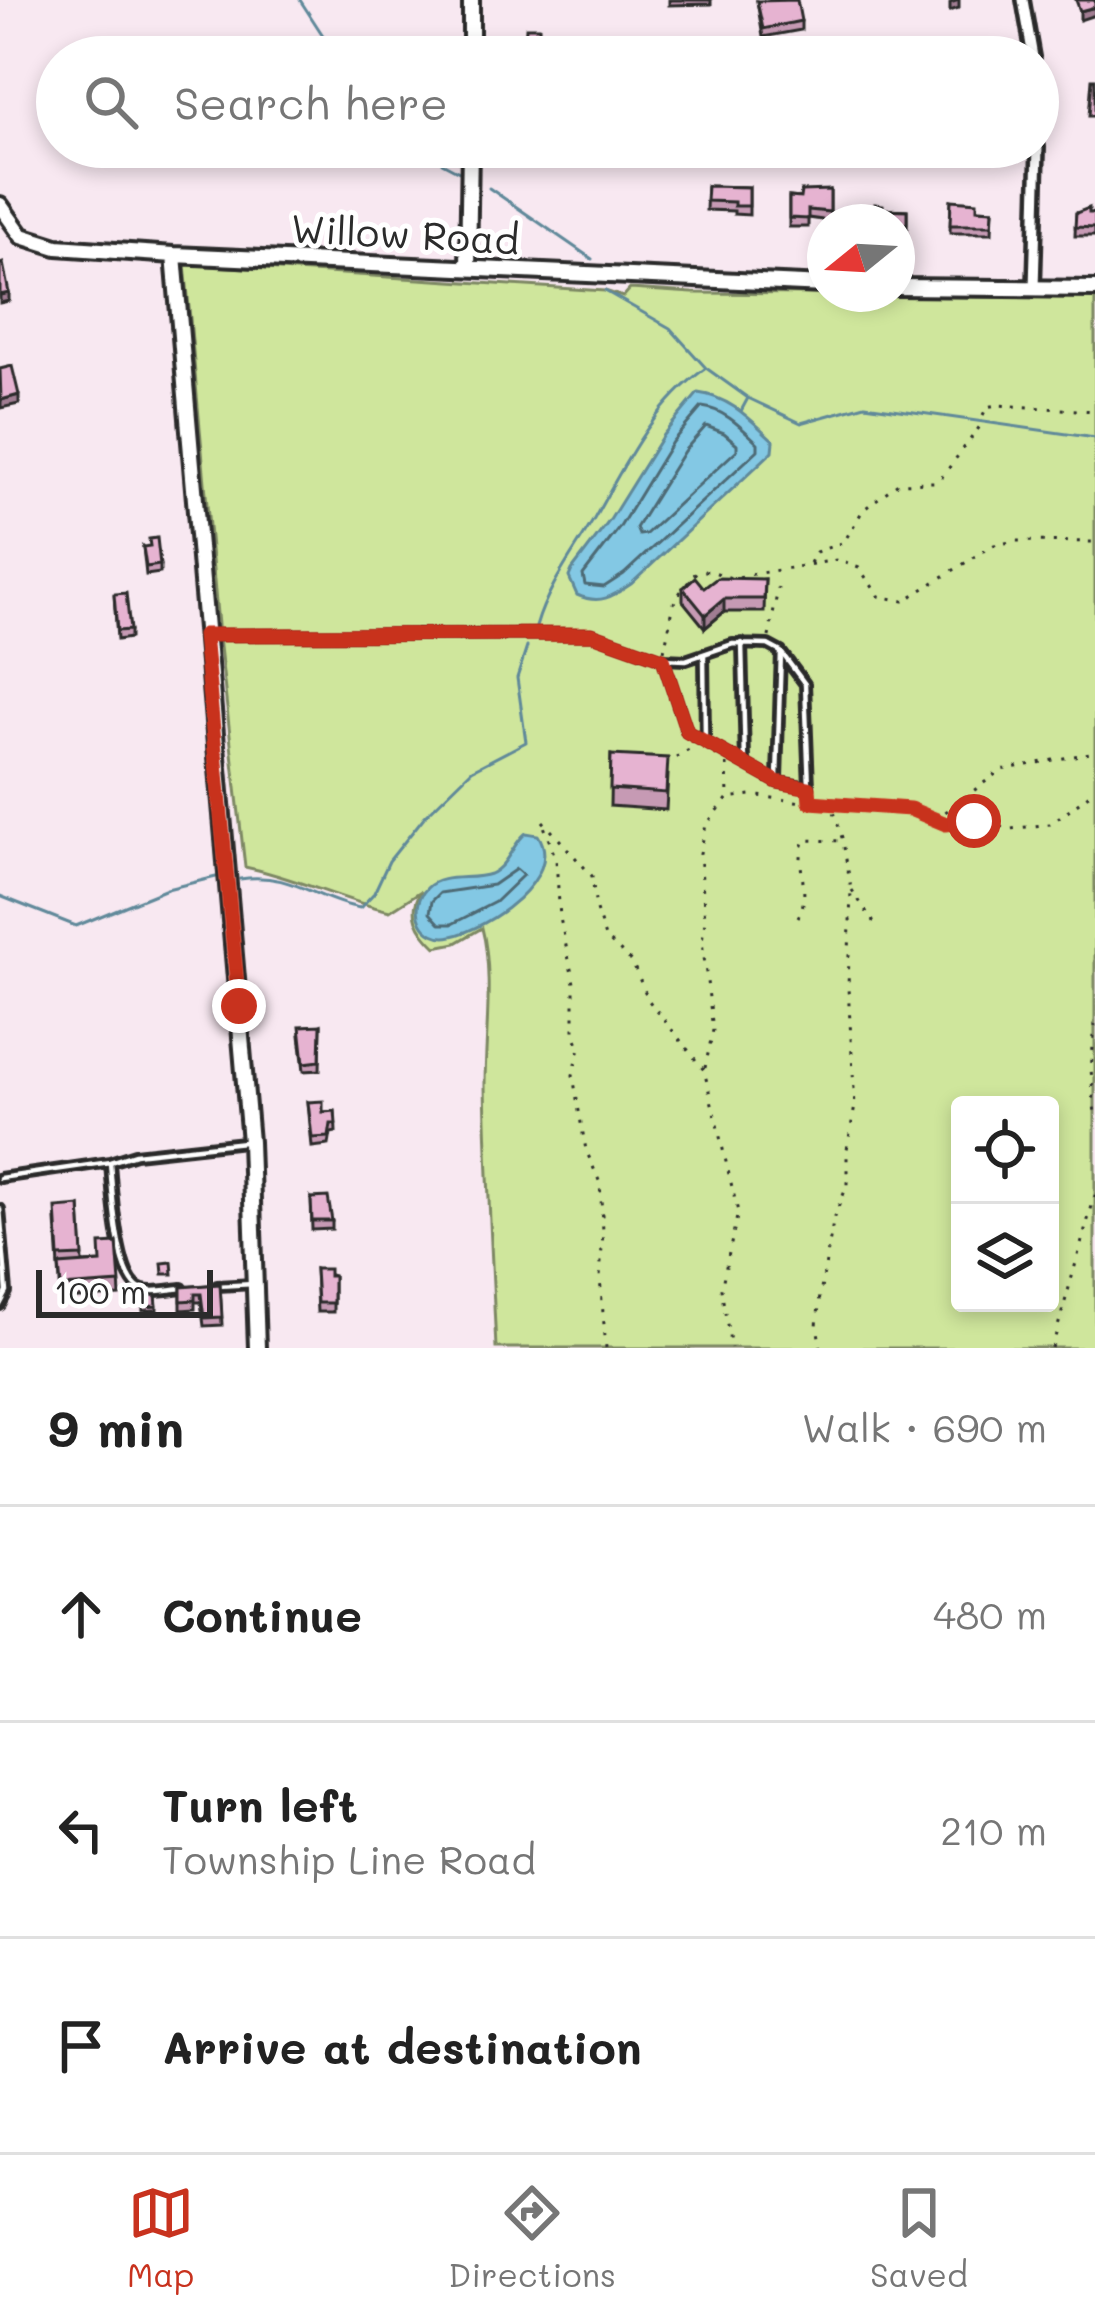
<!DOCTYPE html>
<html lang="en">
<head>
<meta charset="utf-8">
<style>
  body { margin:0; font-family:Mali,sans-serif; background:#f6f6f6; color:#222 }
  .controls { position:absolute; right:36px; bottom:36px; display:grid; overflow:hidden; border-radius:12px; box-shadow:0 6px 18px #0003 }
  .controls button { width:108px; height:108px; display:grid; place-items:center; padding:0; border:0; border-bottom:3px solid #e0e0e0; background:#fff; color:#222; font:60px sans-serif }
  .compass { position:absolute; left:807px; top:204px; width:108px; height:108px; border-radius:50%; background:#fff; box-shadow:0 6px 18px #0003; rotate:252deg }
  .scale { position:absolute; left:36px; bottom:30px; width:177px; box-sizing:border-box; padding-left:12px; border:6px solid #2b2b2b; border-top:0; font-size:33px; line-height:42px; white-space:nowrap; color:#2b2b2b; -webkit-text-stroke:9px #fff; paint-order:stroke }
  .stop { position:absolute; width:36px; height:36px; margin:-27px; border:9px solid #c8321e; border-radius:50%; background:#fff }
  .stop.end { background:#c8321e; border-color:#fff; box-shadow:0 3px 12px #0008 }
  .list { margin:0; padding:0; list-style:none }
  h2 { display:flex; justify-content:space-between; align-items:center; height:156px; margin:0; padding:0 48px; font-size:51px }
  h2 small { font-size:39px; font-weight:400; color:#767676 }
  .list li { display:grid; grid-template-columns:78px 1fr auto; gap:36px; align-items:center; box-sizing:border-box; height:216px; padding:0 48px; border-top:3px solid #e0e0e0 }
  .list b { display:block; font-size:45px; white-space:nowrap }
  .list p { margin:0; font-size:39px; white-space:nowrap; color:#767676 }
  .list em { font-size:39px; font-style:normal; color:#767676 }
  .icon { flex:none; width:66px; height:66px; fill:none; stroke:currentColor; stroke-width:2; stroke-linecap:round; stroke-linejoin:round }
  .map { position:relative; flex:none; width:1095px; height:1348px; overflow:hidden }
  .search { position:absolute; background:#fff; box-shadow:0 6px 18px #0003; left:36px; right:36px; top:36px; height:132px; display:flex; align-items:center; gap:30px; box-sizing:border-box; padding:0 42px; border-radius:66px; color:#767676; font-size:45px }
  .sheet { height:804px; background:#fff }
  nav { display:flex; justify-content:space-around; align-items:center; box-sizing:border-box; height:168px; border-top:3px solid #e0e0e0; background:#fff; font-size:33px; color:#767676 }
  nav a { display:grid; justify-items:center; gap:6px }
  nav .on { color:#c8321e }
  .map>svg:first-child { display:block }
  .green { fill:#cfe69c; stroke:#7d8864; stroke-width:3; fill-rule:evenodd }
  .water { fill:#83c8e4; stroke:#60899a; stroke-width:3 }
  .lines { fill:none; stroke-linecap:round; stroke-linejoin:round }
  .shore { stroke:#4e6a75; stroke-width:3 }
  .stream { stroke:#60899a; stroke-width:3 }
  .lane-casing { stroke:#2b2b2b; stroke-width:14 }
  .street-casing { stroke:#2b2b2b; stroke-width:18 }
  .secondary-casing { stroke:#2b2b2b; stroke-width:22 }
  .path { stroke:#2b2b2b; stroke-width:3; stroke-dasharray:3 9; stroke-linecap:butt }
  .lane { stroke:#fff; stroke-width:4.5 }
  .street { stroke:#fff; stroke-width:9 }
  .secondary { stroke:#fff; stroke-width:14 }
  .wall { fill:#c69ab4; stroke:#2b2b2b; stroke-width:3 }
  .shaded-wall { fill:#a17d92; stroke:#2b2b2b; stroke-width:3 }
  .building { fill:#e6b3d1; stroke:#2b2b2b; stroke-width:3 }
  .route { stroke:#c8321e; stroke-width:15 }
  .labels { text-anchor:middle; dominant-baseline:central; stroke-width:10; stroke-linejoin:round; paint-order:stroke }
  .street-label { font-size:39px; fill:#2b2b2b; stroke:#fff }
</style>
</head>
<body>
<div class="map">
<svg width="1095" height="1348" viewBox="0 0 1095 1348">
  <rect width="100%" height="100%" fill="#f8e8f1"/>
  <filter id="ink" filterUnits="userSpaceOnUse"><feTurbulence type="fractalNoise" baseFrequency=".00833" numOctaves="2"/><feDisplacementMap in="SourceGraphic" scale="24" xChannelSelector="R" yChannelSelector="G"/><feConvolveMatrix kernelMatrix="1 2 1 2 8 2 1 2 1" color-interpolation-filters="sRGB"/></filter>
  <g filter="url(#ink)">
    <path class="green" d="M185,264L605,291L623,297L630,289L693,293L1095,296V1348H496C492,1261 487,1173 485,1086C485,1037 494,973 482,928L456,943L436,947C418,930 408,913 421,891L390,911C339,900 295,877 245,867L220,647ZM960,1105H1050V1303H960Z"/>
    <path class="water" d="M698,393C730,397 751,420 774,441L773,451L631,584C612,597 600,605 577,595L569,577L572,570L610,520L663,435Z
      M526,833L538,835C566,877 487,929 452,936C423,943 407,908 427,888C441,873 471,881 490,874C508,866 512,844 526,833Z"/>
    <g class="lines">
      <path class="shore" d="M702,407C724,409 742,428 758,443V450L624,574L604,587L585,585L583,575L620,527L672,442Z
        M706,426L724,433L737,444V450L646,534L639,535L636,528L684,451Z
        M516,869L523,875L495,902L452,924H440L430,913L432,901L440,893L493,885Z"/>
      <path class="stream" d="M300,0L337,57
        M439,147L442,163L461,173
        M489,188L592,259
        M605,291L670,328L706,368L748,398L741,411
        M748,398L801,423L865,405L1095,438
        M536,627C547,588 573,554 594,519C625,464 653,405 706,368
        M240,879C290,871 317,901 360,908L374,893L389,861L425,816L472,770L526,742L517,678L527,647
        M0,896L76,926L167,889L216,877"/>
      <defs>
        <path id="lane" d="M211,635L592,634L663,659L686,660L733,644L768,645L781,652L805,684L809,787L777,782L687,732L663,659
          M742,643L745,762
          M704,654L705,739
          M777,778L781,652
          M0,1178L110,1162
          M0,1209L7,1292L0,1305
          M217,1286L254,1284
          M182,1288C171,1289 154,1293 143,1290C116,1283 112,1187 110,1162L135,1154L244,1142"/>
        <path id="street" d="M1023,0L1033,57
          M1034,288L1038,147"/>
        <path id="secondary" d="M471,57V0
          M0,205L22,236L57,247L174,255L825,285
          M174,255L250,1142L257,1348
          M468,268L470,147
          M897,287L1095,289"/>
      </defs>
      <use href="#lane" class="lane-casing"/>
      <use href="#street" class="street-casing"/>
      <use href="#secondary" class="secondary-casing"/>
      <path class="path" d="M983,415L987,407L996,405L1095,411
        M810,563L816,552L844,542L863,510L898,483L934,482L942,477L981,425
        M769,637L778,588
        M664,651L675,599L697,571H711L731,578L837,560L859,568L879,596L904,601L994,545L1016,541L1095,542
        M665,763L693,748
        M727,764L728,796
        M810,793V803L910,809L947,824L973,821L1011,829L1050,824L1095,790
        M946,823L944,813L1001,770L1095,752
        M852,890L876,926
        M798,917C813,890 793,867 805,840L842,841
        M1095,1024L1091,1069L1095,1115
        M705,1068L713,1030L702,941L705,921L700,853L706,825L728,798L751,795L810,803
        M606,1348L600,1278L603,1231L600,1183L586,1150L581,1123L573,1075L580,1048L574,1034V983L560,918L556,860L542,820L592,876L596,910L605,937L632,962L649,1001L704,1070L738,1212L721,1289L731,1348
        M821,1348L817,1326L820,1295L834,1217L847,1186V1149L855,1106L848,988L851,889L843,841L832,805
        M1052,1348L1095,1195"/>
      <use href="#lane" class="lane"/>
      <use href="#street" class="street"/>
      <use href="#secondary" class="secondary"/>
    </g>
    <path class="wall" d="M669,0H711V4L669,5Z
      M757,1L801,21V30L763,37Z
      M707,186L749,187V215L734,214V211L706,210Z
      M830,190V221L808,218V227H789V197L800,198Z
      M951,200L977,209L993,210L992,233H950Z
      M883,209L907,210V233H897V222Z
      M1076,213H1095V236H1075Z
      M143,547L160,565V573L146,575Z
      M765,579L764,612H724L705,628L683,601V588H704Z
      M114,594L130,630V638L117,640Z
      M611,755L668,775L666,810L610,806Z
      M321,1025L320,1070L304,1071L300,1035Z
      M308,1102L323,1112L335,1111L336,1132L331,1133L329,1145L312,1147Z
      M311,1198L332,1221V1229L312,1230Z
      M80,1206L83,1263L101,1262L117,1243L120,1296L61,1299L56,1220Z
      M315,1269L333,1276V1312H317Z
      M220,1284L222,1325L204,1326L201,1302H195V1309L181,1310V1287Z
      M156,1295L157,1310L143,1311L142,1296Z"/>
    <path class="shaded-wall" d="M959,0V8L950,11V3Z
      M1095,7V15L1080,20V11Z
      M9,293V301L0,303V295Z
      M19,395V404L1,408V400Z
      M724,599V612L705,628V615Z"/>
    <path class="building" d="M797,0L801,21L763,29L757,1Z
      M1076,0H1095V7L1080,11Z
      M526,27H539L540,57H524Z
      M971,51V57H955L954,53Z
      M1092,79H1095V116H1089Z
      M707,186L749,187V206H734V202L706,201Z
      M830,190V212L808,210V219L789,218V197L800,198L801,191Z
      M951,200L977,202V209L993,210L992,225H950Z
      M875,204L883,205V209L907,210V224H897V222H868L869,209H875Z
      M1089,208V213H1095V228L1075,227L1076,213Z
      M3,263L9,293L0,295V264Z
      M12,366L19,395L1,400L0,369Z
      M157,538L160,565L146,567L143,547L150,546L149,539Z
      M695,577L704,588L717,578L765,579L764,599H724L705,615L683,588Z
      M126,593L130,630L117,631L114,594Z
      M611,755L668,758L666,793L610,789Z
      M321,1025L320,1061L304,1063L300,1026Z
      M323,1101V1112L335,1111L336,1124H331L329,1137L312,1138L308,1102Z
      M328,1197L332,1221H312L311,1198Z
      M80,1206L83,1256L59,1257L56,1208Z
      M117,1243L120,1283L61,1287L59,1265L101,1262L100,1244Z
      M172,1262L173,1274H163L162,1263Z
      M315,1269H329V1276H333V1303H317Z
      M220,1284L222,1317L204,1318L201,1294H195V1300L181,1301V1287Z
      M156,1295L157,1306L143,1307L142,1296Z"/>
  </g>
  <g class="lines" filter="url(#ink)">
    <path class="route" d="M239,1006L204,635L592,634L663,659L687,732L777,782L809,788L810,802L910,809L946,824L974,821"/>
  </g>
  <g class="labels">
    <g class="street-label">
      <text transform="translate(405 233) rotate(3)">Willow Road</text>
    </g>
  </g>
</svg>
<div class="controls">
<button><svg class="icon" aria-label="locate" viewBox="0 0 24 24"><circle cx="12" cy="12" r="6"/><path d="M12 2v4M12 18v4M2 12h4M18 12h4"/></svg></button>
<button><svg class="icon" aria-label="layers" viewBox="0 0 24 24"><path d="M12 4l9 5-9 5-9-5zM3 14l9 5 9-5"/></svg></button>
</div>
<svg class="compass" viewBox="-18 -18 36 36"><path d="M0-13l5 13h-10z" fill="#e53935"/><path d="M0 13l5-13h-10z" fill="#767676"/></svg>
<div class="scale">100 m</div>
<div class="stop" style="left:974px;top:821px"></div>
<div class="stop end" style="left:239px;top:1006px"></div>
<div class="search"><svg class="icon" aria-label="search" viewBox="0 0 24 24"><circle cx="10" cy="10" r="6"/><path d="M15 15l6 6"/></svg>Search here</div>
</div>
<section class="sheet">
<h2>9 min<small>Walk · 690 m</small></h2>
<ul class="list">
<li><svg class="icon" aria-label="ahead" viewBox="0 0 24 24"><path d="M12 20V5M6 11l6-6 6 6"/></svg><div><b>Continue</b></div><em>480 m</em></li>
<li><svg class="icon" aria-label="left" viewBox="0 0 24 24"><path d="M17 20v-9H6M10 6l-5 5 5 5"/></svg><div><b>Turn left</b><p>Township Line Road</p></div><em>210 m</em></li>
<li><svg class="icon" aria-label="arrive" viewBox="0 0 24 24"><path d="M6 21V4h12l-3 4 3 4H6"/></svg><div><b>Arrive at destination</b></div></li>
</ul>
</section>
<nav>
<a class="on"><svg class="icon" aria-label="map" viewBox="0 0 24 24"><path d="M3 6l6-2 6 2 6-2v14l-6 2-6-2-6 2zM9 4v14M15 6v14"/></svg>Map</a>
<a><svg class="icon" aria-label="directions" viewBox="0 0 24 24"><path d="M12 3l9 9-9 9-9-9zM9 14v-3h6M13 9l2 2-2 2"/></svg>Directions</a>
<a><svg class="icon" aria-label="saved" viewBox="0 0 24 24"><path d="M7 4h10v16l-5-4-5 4z"/></svg>Saved</a>
</nav>
</body>
</html>
